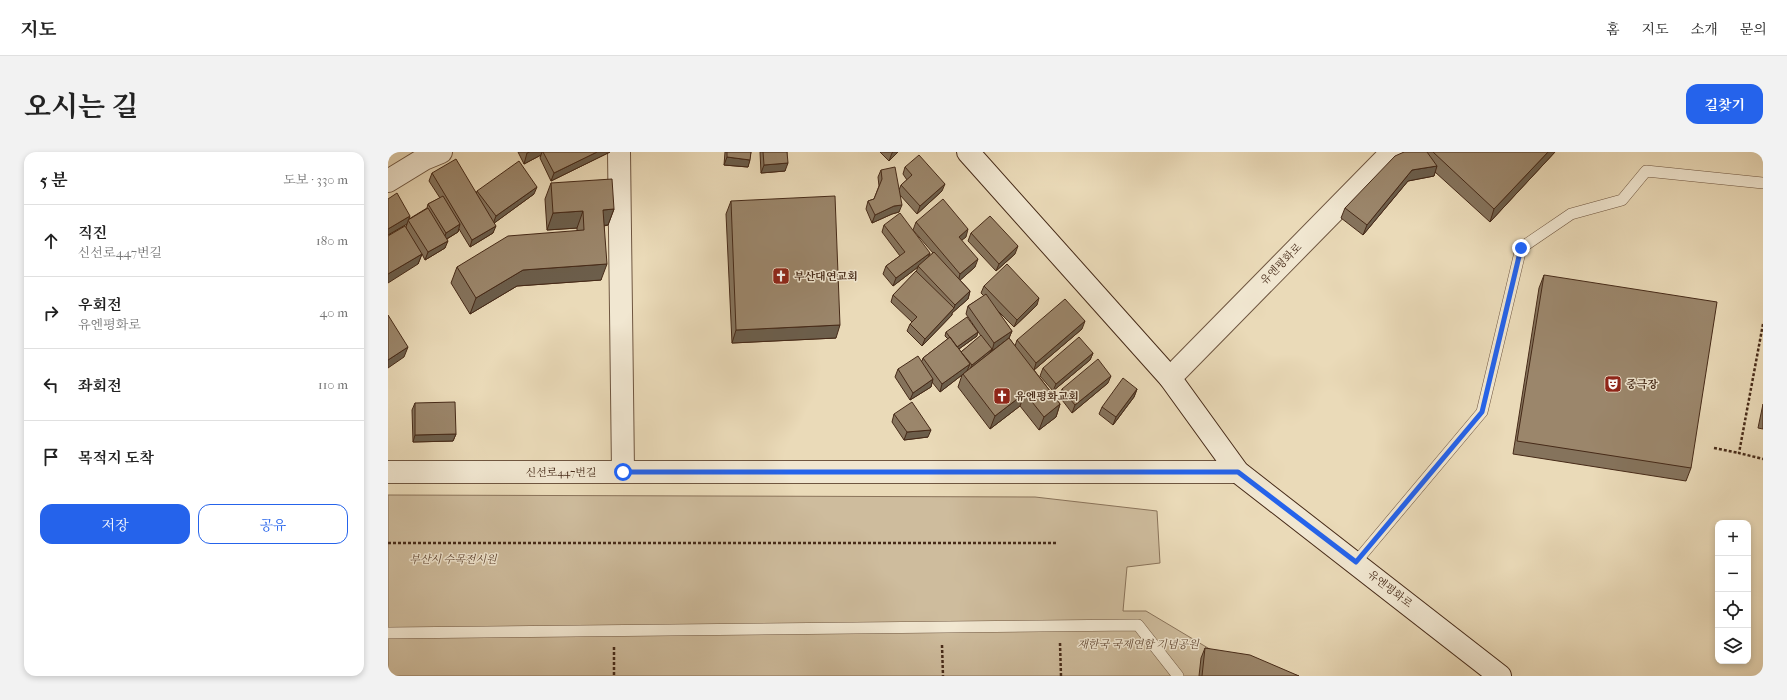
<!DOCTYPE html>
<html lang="ko">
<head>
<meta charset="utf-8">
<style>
  body { margin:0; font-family:"IM FELL French Canon","Noto Serif KR",serif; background:#f2f2f2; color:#222 }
  .controls { position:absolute; right:12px; bottom:12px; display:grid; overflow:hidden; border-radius:8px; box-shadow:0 2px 6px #0003 }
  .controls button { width:36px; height:36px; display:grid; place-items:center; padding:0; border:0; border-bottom:1px solid #e0e0e0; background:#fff; color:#222; font:20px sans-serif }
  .stop { position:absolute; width:12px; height:12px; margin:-9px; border:3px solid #2563eb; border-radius:50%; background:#fff }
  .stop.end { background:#2563eb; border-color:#fff; box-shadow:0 1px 4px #0008 }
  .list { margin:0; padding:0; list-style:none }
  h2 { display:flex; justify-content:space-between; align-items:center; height:52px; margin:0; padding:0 16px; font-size:17px }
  h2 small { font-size:13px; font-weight:400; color:#767676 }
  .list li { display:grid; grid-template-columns:26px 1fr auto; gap:12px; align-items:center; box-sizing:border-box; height:72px; padding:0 16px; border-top:1px solid #e0e0e0 }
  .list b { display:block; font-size:15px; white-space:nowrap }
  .list p { margin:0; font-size:13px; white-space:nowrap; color:#767676 }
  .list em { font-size:13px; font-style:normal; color:#767676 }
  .actions { display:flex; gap:8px; padding:12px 16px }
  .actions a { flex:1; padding:9px 0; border:1px solid #2563eb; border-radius:12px; text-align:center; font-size:14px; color:#2563eb }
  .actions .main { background:#2563eb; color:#fff }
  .icon { flex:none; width:22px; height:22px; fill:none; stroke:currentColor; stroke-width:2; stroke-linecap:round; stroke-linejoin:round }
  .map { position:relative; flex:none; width:1375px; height:524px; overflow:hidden; border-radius:12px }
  header { display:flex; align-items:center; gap:24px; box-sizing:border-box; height:56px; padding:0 20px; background:#fff; border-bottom:1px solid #e0e0e0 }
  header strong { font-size:19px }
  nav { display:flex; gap:22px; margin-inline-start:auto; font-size:14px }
  .intro { display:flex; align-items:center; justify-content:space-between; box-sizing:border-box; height:96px; padding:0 24px }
  h1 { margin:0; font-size:28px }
  .button { padding:10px 18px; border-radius:12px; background:#2563eb; color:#fff; font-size:14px; font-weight:700 }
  main { display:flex; gap:24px; padding:0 24px }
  aside { flex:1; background:#fff; border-radius:12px; box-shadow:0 2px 6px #0003 }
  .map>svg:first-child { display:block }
  .green { fill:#cebc9d; stroke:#8a735a }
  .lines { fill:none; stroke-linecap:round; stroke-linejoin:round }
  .lane-casing { stroke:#6f5640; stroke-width:12 }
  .street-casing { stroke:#6f5640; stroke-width:24 }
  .secondary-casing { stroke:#462a18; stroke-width:24 }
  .path { stroke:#462a18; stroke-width:2.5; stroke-dasharray:3 2; stroke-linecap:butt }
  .lane { stroke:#f1e7d1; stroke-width:11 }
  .street { stroke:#f1e7d1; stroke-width:22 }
  .secondary { stroke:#f1e7d1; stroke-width:22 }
  .wall { fill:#85735c; stroke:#462a18; fill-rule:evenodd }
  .shaded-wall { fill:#6c5e4b; stroke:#462a18 }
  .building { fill:#9b866b; stroke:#462a18 }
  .route { stroke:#2563eb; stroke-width:5 }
  .labels { text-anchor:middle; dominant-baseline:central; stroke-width:3; stroke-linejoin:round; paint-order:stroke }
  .street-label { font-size:11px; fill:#462a18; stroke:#f1e7d1 }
  .poi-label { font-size:11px; font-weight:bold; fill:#462a18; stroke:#f1e7d1; text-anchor:start }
  .park-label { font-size:11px; font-style:italic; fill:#614733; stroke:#f1e7d1 }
</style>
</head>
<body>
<header>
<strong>지도</strong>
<nav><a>홈</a><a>지도</a><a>소개</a><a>문의</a></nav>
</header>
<div class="intro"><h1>오시는 길</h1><a class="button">길찾기</a></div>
<main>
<aside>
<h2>5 분<small>도보 · 330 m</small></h2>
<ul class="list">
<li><svg class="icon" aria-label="ahead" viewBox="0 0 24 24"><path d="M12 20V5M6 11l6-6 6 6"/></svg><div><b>직진</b><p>신선로447번길</p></div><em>180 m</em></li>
<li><svg class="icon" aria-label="right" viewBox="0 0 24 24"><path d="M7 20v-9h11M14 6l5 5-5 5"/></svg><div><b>우회전</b><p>유엔평화로</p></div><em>40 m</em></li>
<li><svg class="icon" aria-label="left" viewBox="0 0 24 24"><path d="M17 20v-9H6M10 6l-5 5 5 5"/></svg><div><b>좌회전</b></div><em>110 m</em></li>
<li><svg class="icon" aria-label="arrive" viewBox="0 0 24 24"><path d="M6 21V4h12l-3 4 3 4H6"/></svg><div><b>목적지 도착</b></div></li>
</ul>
<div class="actions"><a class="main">저장</a><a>공유</a></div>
</aside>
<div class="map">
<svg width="1375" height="524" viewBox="0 0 1375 524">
  <rect width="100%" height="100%" fill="#eadab8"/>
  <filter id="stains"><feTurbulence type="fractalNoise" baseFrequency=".005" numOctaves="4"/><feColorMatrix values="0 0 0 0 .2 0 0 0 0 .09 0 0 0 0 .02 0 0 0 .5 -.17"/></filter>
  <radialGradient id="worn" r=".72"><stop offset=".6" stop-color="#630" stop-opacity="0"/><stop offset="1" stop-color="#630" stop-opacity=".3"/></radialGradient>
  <path class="green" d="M0,343L647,345L769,359L772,411L739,415L735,459H758L835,505L892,524H0Z"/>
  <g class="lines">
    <defs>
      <path id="lane" d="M968,410L1094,260L1133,96L1183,62L1234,48L1258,19L1375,31
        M0,481L750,473L790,524"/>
      <path id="street" d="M231,0L235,319
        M0,29L36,7L53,0
        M782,226L1004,0
        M0,320H850"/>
      <path id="secondary" d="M580,0L782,226L850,320L1112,524"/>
    </defs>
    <use href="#lane" class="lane-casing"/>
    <use href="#street" class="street-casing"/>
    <use href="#secondary" class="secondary-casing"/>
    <path class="path" d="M1375,172L1351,301L1375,307
      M1326,296L1351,301
      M0,391H669
      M672,491L673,524
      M554,493L555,524
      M226,495V524"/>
    <use href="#lane" class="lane"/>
    <use href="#street" class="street"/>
    <use href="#secondary" class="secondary"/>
  </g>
  <path class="wall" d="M130,0H222L163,29L152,6L153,3L136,12Z
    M337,0H363L360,15L336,13Z
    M372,0H399L397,19L373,21Z
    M492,0H510L501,9Z
    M1016,0H1167L1102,70L1047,20L1046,24L1020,29L975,83L953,66L957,56Z
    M517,15L554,39L529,62L512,43L511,60L504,62L484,71L478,57L480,49L486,47L491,34L490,25L493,18L511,38L513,33L519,28L515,22Z
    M44,21L88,42L89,39L146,42L106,71L105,81L82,95L71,77L70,80L59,87L57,96L37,108L34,102L30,112L18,75L19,72L0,83V47L21,67L39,56L40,52L52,46L41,29Z
    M163,31L226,57L220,73L216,74L213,128L129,134L82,162L63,131L69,115L189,79V76L159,78L157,47Z
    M343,49L448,186L344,191L338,62Z
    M528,70L578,85L573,88L587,115L572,128L582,139L580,147L564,161V163L534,194L519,179L522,172L524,170L503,150L505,143L528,120L530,115L505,134L495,122L498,114L512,104L494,80L496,73L542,101L540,105L545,101L525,78Z
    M583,81L627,102L608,119L580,89Z
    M1156,123L1303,316L1298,329L1125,302L1151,136Z
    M596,134L649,153L626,175L608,157L624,179L621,186L627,194L629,188L694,177L646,218L672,252L668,265L651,278L632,254L602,277L570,235L574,223L552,240L544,230L543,235L522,248L507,225L510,217L534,209L535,206L560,187L557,184L558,180L589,184L571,197L573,200L593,184L578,162L580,154L596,144L593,141ZM616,190L602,200L603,198L604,199Z
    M705,201L702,208L665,239L652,224L655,216Z
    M720,231L684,261L671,244L674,237Z
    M749,237L746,245L725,273L711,262L714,255Z
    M27,251L68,282L65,289L25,290L24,258Z
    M1375,252V277L1370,276Z
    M506,262L540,285L516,288L504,270Z
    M817,496L911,524H811L813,506Z"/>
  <path class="shaded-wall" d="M142,0H154L153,3L136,12L139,1Z
    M209,0H222L163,29L166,21Z
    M505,0H510L501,9L504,1Z
    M1160,0H1167L1102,70L1106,57Z
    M339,5L362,8L360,15L336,13Z
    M400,11L397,19L373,21L376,13Z
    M1049,14L1046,24L1020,29L975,83L979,73L1024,18Z
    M557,32L554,39L529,62L532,54Z
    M149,35L146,42L105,72L108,64Z
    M514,53L511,60L504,62L484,71L487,63L506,54Z
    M226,57L220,73L209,74L215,58Z
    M195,59L189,76L159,78L165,61Z
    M22,64L19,72L0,83V77Z
    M72,72L70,80L55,89L58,81Z
    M108,74L105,81L82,95L84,88Z
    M580,77L578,85L568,93L571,85Z
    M60,89L57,96L37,108L40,100Z
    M630,94L627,102L608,119L611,112Z
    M542,101L539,108L530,114V115L505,134L508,126Z
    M34,102L30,112L0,131V122Z
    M590,107L587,115L570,130L572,122Z
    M219,112L213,128L129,134L82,162L88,146L135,118Z
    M582,139L580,147L564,161V163L534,194L537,187L566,156L567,153Z
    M651,146L649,153L626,175L629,168Z
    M697,169L694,177L646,218L648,211Z
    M452,173L448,186L344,191L348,178Z
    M624,179L621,186L604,199L606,191Z
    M590,180L589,184L568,199L569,195Z
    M20,195L16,205L0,216V208Z
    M604,197L602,201L582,217L584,213Z
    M705,201L702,208L665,239L668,232Z
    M582,212L579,219L575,222L574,223L552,240L554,232Z
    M723,224L720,231L684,261L687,253Z
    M545,227L543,235L522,248L525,241Z
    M749,237L746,245L725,273L728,265Z
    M637,241L632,254L602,277L607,264Z
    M672,252L668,265L651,278L656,265Z
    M543,278L540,285L516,288L519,280Z
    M68,282L65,289L25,290L27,283Z"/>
  <path class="building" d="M155,0H209L166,21Z
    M339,0H363L362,8L339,5Z
    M375,0H399L400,11L376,13Z
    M1016,0H1039L1049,14L1024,18L979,73L957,56L1007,4Z
    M1045,0H1160L1106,57Z
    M531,3L557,32L532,54L513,33L524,23L517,15Z
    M68,7L108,74L84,88L44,21Z
    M131,9L149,35L108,64L89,39Z
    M507,15L514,53L506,54L487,63L480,49L486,47L494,27L493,18Z
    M224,27L226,57L215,58L219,112L135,118L88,146L69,115L120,84L196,78L195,59L165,61L163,31Z
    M9,41L22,64L0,77V47Z
    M55,44L72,72L58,81L40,52Z
    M447,44L452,173L348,178L343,49Z
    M555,47L580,77L571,85L590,107L572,122L528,70Z
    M40,56L60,89L40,100L20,68Z
    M512,61L542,101L508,126L498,114L517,100L496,73Z
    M602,64L630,94L611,112L583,81Z
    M17,74L34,102L0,122V84Z
    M546,100L582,139L567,153L530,114Z
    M619,112L651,146L629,168L596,134Z
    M528,119L566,156L537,187L522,172L529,165L505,143Z
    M1156,123L1329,150L1303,316L1129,289Z
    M598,142L624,179L606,191L580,154Z
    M677,147L697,169L648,211L629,188Z
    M0,163L20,195L0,208Z
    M579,165L590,180L569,195L558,180Z
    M593,183L604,197L584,213L573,200Z
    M562,185L582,212L554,232L535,206Z
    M691,185L705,201L668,232L655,216Z
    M621,186L672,252L656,265L637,241L607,264L575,222Z
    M530,204L545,227L525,241L510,217Z
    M710,207L723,224L687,253L674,237Z
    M735,226L749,237L728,265L714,255Z
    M67,250L68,282L27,283V251Z
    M524,250L543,278L519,280L506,262Z
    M817,496L862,503L911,524H814Z"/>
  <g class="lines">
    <path class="route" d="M235,320H850L968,410L1094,260L1133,96"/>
  </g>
  <defs>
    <symbol id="church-square" viewBox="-11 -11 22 22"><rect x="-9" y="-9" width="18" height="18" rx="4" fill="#8f2418" stroke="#f1e7d1"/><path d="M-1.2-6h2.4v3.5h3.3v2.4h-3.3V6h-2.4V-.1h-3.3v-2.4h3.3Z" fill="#fff"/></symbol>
    <symbol id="theatre-square" viewBox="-11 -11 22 22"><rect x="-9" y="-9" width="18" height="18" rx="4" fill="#8f2418" stroke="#f1e7d1"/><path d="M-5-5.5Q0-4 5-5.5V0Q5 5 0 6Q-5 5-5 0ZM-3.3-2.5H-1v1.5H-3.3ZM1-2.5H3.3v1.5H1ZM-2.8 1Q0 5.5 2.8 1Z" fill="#fff"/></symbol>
  </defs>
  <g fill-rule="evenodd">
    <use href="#church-square" x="383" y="114" width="20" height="20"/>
    <use href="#theatre-square" x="1215" y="222" width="20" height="20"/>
    <use href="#church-square" x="604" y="234" width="20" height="20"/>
  </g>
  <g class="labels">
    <g class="street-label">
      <text transform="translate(893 112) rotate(-45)">유엔평화로</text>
      <text x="173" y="320">신선로447번길</text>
      <text transform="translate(1002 437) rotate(38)">유엔평화로</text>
    </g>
    <g class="poi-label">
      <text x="406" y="124">부산대연교회</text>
      <text x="1238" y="232">중극장</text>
      <text x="627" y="244">유엔평화교회</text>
    </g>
    <g class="park-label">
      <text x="65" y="407">부산시 수목전시원</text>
      <text x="750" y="492">재한국 국제연합 기념공원</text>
    </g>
  </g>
  <rect width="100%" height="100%" filter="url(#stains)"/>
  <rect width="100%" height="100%" fill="url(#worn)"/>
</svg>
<div class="controls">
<button>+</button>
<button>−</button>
<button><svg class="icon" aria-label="locate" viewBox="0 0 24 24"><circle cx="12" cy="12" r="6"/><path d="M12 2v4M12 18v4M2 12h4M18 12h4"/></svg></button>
<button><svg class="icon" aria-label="layers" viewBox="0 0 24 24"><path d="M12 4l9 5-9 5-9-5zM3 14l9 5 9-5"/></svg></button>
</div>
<div class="stop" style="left:235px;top:320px"></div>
<div class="stop end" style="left:1133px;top:96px"></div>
</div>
</main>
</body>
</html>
